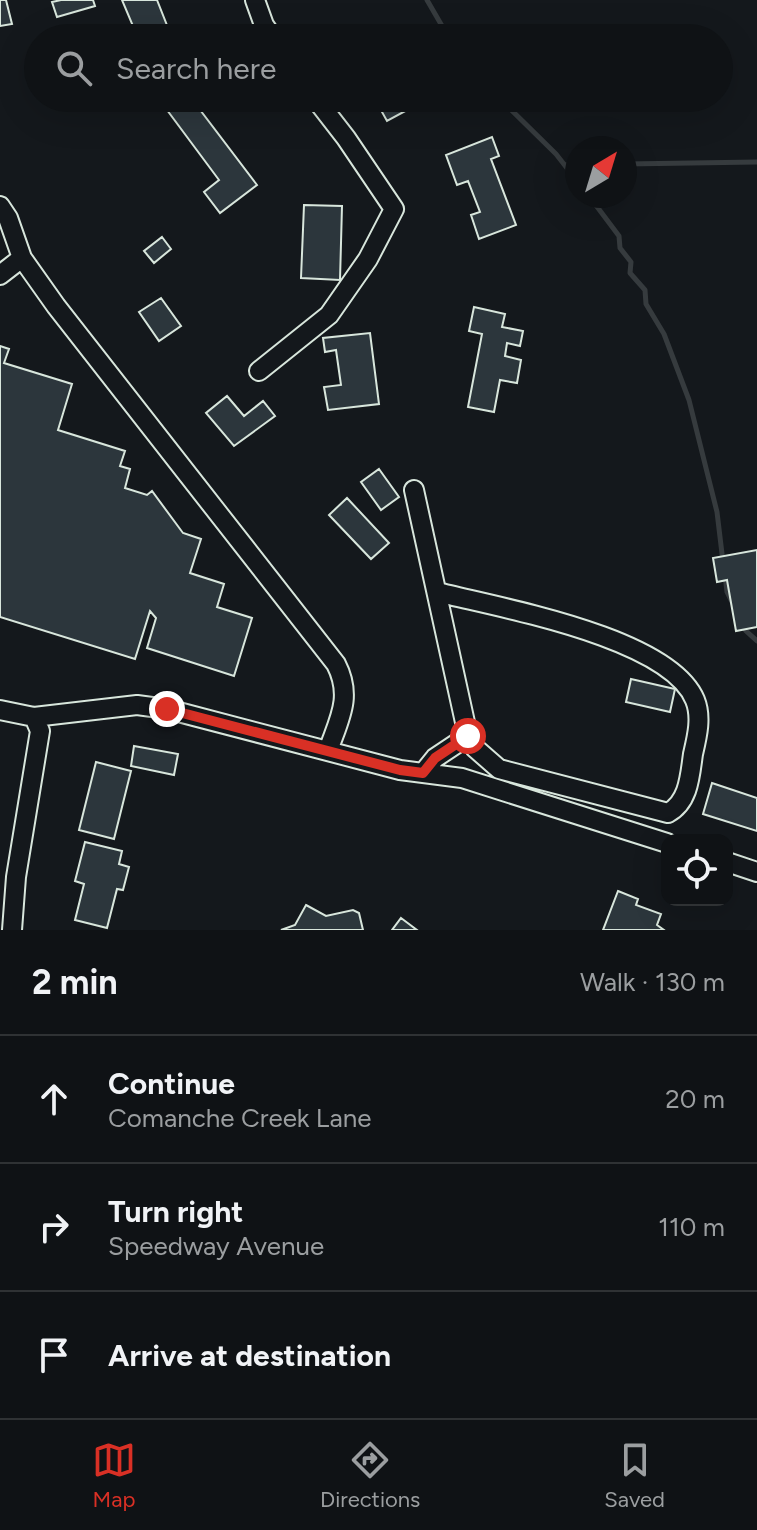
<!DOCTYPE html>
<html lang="en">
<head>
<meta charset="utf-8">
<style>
  body { margin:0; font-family:Figtree,sans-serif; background:#181b1e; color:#f1f3f6 }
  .controls { position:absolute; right:24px; bottom:24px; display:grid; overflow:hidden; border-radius:16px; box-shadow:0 8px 32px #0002 }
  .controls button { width:72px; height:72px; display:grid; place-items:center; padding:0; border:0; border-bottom:2px solid #2f3234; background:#0f1215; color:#f1f3f6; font:40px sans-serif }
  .compass { position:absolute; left:565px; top:136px; width:72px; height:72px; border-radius:50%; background:#0f1215; box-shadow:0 8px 32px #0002; rotate:38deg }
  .stop { position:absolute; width:24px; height:24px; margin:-18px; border:6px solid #d93025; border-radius:50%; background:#fff }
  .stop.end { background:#d93025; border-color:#fff; box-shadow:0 2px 8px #0008 }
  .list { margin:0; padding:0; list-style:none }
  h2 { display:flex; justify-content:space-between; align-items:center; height:104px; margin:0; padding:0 32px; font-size:34px }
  h2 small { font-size:26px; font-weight:400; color:#9b9ea0 }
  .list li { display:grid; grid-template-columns:52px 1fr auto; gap:24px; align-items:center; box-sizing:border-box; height:128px; padding:0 32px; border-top:2px solid #2f3234 }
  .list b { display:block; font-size:30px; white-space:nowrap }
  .list p { margin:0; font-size:26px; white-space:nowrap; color:#9b9ea0 }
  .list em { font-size:26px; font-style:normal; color:#9b9ea0 }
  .icon { flex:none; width:44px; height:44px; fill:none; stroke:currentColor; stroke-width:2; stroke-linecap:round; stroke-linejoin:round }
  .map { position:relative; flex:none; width:757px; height:930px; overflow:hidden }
  .search { position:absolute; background:#0f1215; box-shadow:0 8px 32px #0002; left:24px; right:24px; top:24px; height:88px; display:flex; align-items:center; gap:20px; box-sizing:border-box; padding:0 28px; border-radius:44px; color:#9b9ea0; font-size:30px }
  .sheet { height:488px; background:#0f1215 }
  nav { display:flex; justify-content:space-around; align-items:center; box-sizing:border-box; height:112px; border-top:2px solid #2f3234; background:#0f1215; font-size:22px; color:#9b9ea0 }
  nav a { display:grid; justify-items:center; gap:4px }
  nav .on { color:#d93025 }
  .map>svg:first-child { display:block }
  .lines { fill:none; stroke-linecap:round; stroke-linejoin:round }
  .stream { stroke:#363b3e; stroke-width:5 }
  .building { fill:#2c363c; stroke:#d8e6dc; stroke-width:2 }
  .minor-casing { stroke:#d8e6dc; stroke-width:22 }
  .minor { stroke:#14181c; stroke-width:18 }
  .route { stroke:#d93025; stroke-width:10 }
</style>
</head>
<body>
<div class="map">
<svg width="757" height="930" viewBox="0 0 757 930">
  <rect width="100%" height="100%" fill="#14181c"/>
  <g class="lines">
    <path class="stream" d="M427,0L449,38
      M499,98L556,154L577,181
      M625,164L757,162
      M566,165H577
      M589,196L619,236L620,248L631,262L630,273L645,290L646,304L664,334L689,400L717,512L723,562
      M725,575L727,592L733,604
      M742,624L746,631L757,641"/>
  </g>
  <path class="building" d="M0,0H6L12,24L0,26Z
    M61,0H93L95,6L57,17L52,2Z
    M122,0H157L172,38H138Z
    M183,98H191L257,185L220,213L204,192L219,180L167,110Z
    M386,98H403L409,109L387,121L377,103Z
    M492,137L499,156L491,159L516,225L479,239L471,215L480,212L468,181L457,185L446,155Z
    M304,205L342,206L340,280L301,278Z
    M162,237L171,249L154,263L144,251Z
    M161,298L181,326L159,341L139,312Z
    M474,307L505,314L502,327L523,331L520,346L507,343L505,356L521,360L517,383L500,380L494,412L468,407L482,334L469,331Z
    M370,333L379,404L328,410L324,387L341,385L336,350L325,352L323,338Z
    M0,346L9,349L4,363L72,384L58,430L125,451L120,466L130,469L125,488L147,495L152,491L183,533L201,539L190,573L224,584L217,607L252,618L234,676L147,648L156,618L150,611L135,659L0,617Z
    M227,396L244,416L263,401L275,416L234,446L206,413Z
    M379,469L399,497L381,510L361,482Z
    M347,498L389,543L371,559L329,515Z
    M757,550V627L736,631L727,580L717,582L713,558Z
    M631,679L675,689L670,712L626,702Z
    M134,746L178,754L174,775L131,766Z
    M96,762L131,771L114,839L79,830Z
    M712,783L757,798V831L703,814Z
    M85,842L122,851L119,864L129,867L123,890L117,889L107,928L75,920L84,884L75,881Z
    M618,891L638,899L636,905L661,914L657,925L664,930H603Z
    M306,905L326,916L353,910L359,913L363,930H281L295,925Z
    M401,918L417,930H392Z"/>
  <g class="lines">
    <defs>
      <path id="minor" d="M255,0L264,25L273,38
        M0,206L8,218L22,258L56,306L336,664C353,697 339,719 328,751
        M0,275L22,258
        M259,371L329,315L368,259L394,209L346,138L315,98
        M414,490L468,736L435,758L423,773
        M437,592C500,608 669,637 695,700C702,717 697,737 693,754C690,775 689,802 668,813L499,769L475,748L468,736
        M0,710L34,717L137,705L167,709L400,770L462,778L667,843
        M727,862L757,872
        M12,930L16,877L40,731L34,717"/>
    </defs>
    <use href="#minor" class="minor-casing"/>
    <use href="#minor" class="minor"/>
  </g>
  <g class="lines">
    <path class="route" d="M167,709L400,770L423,773L435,758L468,736"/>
  </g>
</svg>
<div class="controls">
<button><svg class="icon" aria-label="locate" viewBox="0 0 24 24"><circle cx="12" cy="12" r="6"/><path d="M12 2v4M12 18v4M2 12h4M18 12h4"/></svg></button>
</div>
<svg class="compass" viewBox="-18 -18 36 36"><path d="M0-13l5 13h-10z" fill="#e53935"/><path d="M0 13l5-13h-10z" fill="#9b9ea0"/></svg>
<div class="stop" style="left:468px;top:736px"></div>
<div class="stop end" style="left:167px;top:709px"></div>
<div class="search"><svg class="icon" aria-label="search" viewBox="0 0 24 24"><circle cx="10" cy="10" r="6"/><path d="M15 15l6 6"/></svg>Search here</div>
</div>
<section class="sheet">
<h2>2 min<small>Walk · 130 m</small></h2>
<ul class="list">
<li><svg class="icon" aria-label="ahead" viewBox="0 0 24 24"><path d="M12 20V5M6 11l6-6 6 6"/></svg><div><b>Continue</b><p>Comanche Creek Lane</p></div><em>20 m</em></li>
<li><svg class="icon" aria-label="right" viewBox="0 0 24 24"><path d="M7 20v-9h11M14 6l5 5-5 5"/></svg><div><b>Turn right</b><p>Speedway Avenue</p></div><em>110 m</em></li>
<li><svg class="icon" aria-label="arrive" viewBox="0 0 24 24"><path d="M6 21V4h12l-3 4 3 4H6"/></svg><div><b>Arrive at destination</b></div></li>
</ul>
</section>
<nav>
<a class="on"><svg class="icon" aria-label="map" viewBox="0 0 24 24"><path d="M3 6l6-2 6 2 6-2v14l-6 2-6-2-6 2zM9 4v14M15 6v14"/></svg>Map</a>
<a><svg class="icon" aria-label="directions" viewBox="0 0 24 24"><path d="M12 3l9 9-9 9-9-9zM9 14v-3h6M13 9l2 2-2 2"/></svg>Directions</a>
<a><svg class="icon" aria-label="saved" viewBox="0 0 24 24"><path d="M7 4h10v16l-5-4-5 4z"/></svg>Saved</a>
</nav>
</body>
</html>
